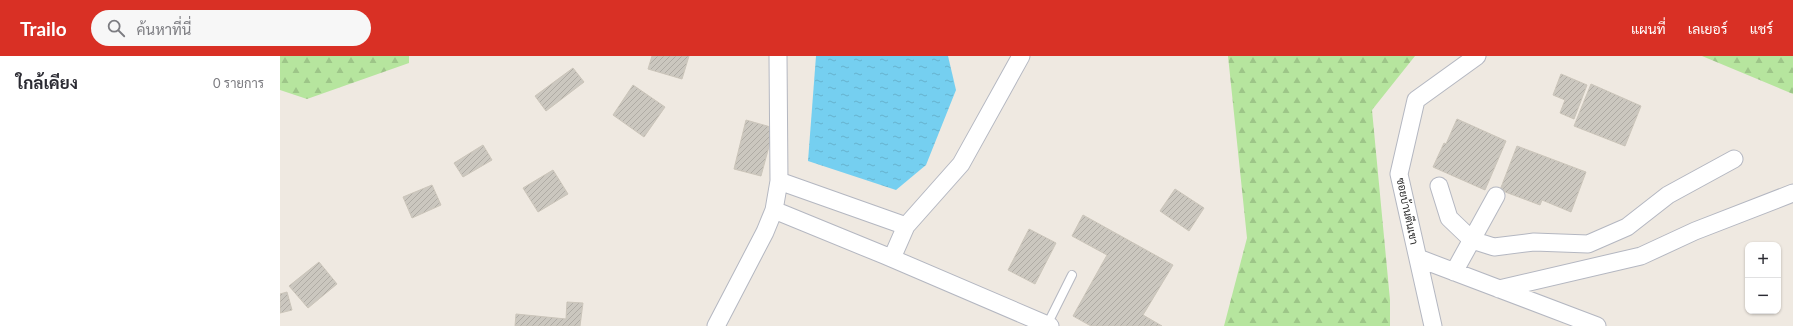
<!DOCTYPE html>
<html lang="th">
<head>
<meta charset="utf-8">
<style>
  body { margin:0; font-family:Lato,Sarabun,sans-serif; background:#f7f7f7; color:#2b2b33 }
  .controls { position:absolute; right:12px; bottom:12px; display:grid; overflow:hidden; border-radius:8px; box-shadow:0 1px 3px #0004 }
  .controls button { width:36px; height:36px; display:grid; place-items:center; padding:0; border:0; border-bottom:1px solid #e1e1e2; background:#fff; color:#2b2b33; font:20px sans-serif }
  .list { margin:0; padding:0; list-style:none }
  h2 { display:flex; justify-content:space-between; align-items:center; height:52px; margin:0; padding:0 16px; font-size:17px }
  h2 small { font-size:13px; font-weight:400; color:#7c7c81 }
  .icon { flex:none; width:22px; height:22px; fill:none; stroke:currentColor; stroke-width:2; stroke-linecap:round; stroke-linejoin:round }
  .map { position:relative; flex:none; width:1513px; height:270px; overflow:hidden }
  header { display:flex; align-items:center; gap:24px; box-sizing:border-box; height:56px; padding:0 20px; background:#d93025; color:#fff }
  header strong { font-size:19px }
  nav { display:flex; gap:22px; margin-inline-start:auto; font-size:14px }
  .search { width:280px; height:36px; background:#f7f7f7; display:flex; align-items:center; gap:10px; box-sizing:border-box; padding:0 14px; border-radius:22px; color:#7c7c81; font-size:15px }
  main { display:flex }
  aside { flex:1; background:#fff }
  .map>svg:first-child { display:block }
  .forest { fill:url(#forest-firs) }
  .water { fill:url(#water-ripples) }
  .building { fill:url(#building-hatch); stroke:#cbc5ba }
  .lines { fill:none; stroke-linecap:round; stroke-linejoin:round }
  .service-casing { stroke:#b4b7c1; stroke-width:10 }
  .minor-casing { stroke:#b4b7c1; stroke-width:19 }
  .service { stroke:#fff; stroke-width:8 }
  .minor { stroke:#fff; stroke-width:17 }
  .labels { text-anchor:middle; dominant-baseline:central; stroke-width:3; stroke-linejoin:round; paint-order:stroke }
  .street-label { font-size:11px; fill:#2e2e2e; stroke:#fff }
</style>
</head>
<body>
<header>
<strong>Trailo</strong>
<div class="search"><svg class="icon" aria-label="search" viewBox="0 0 24 24"><circle cx="10" cy="10" r="6"/><path d="M15 15l6 6"/></svg>ค้นหาที่นี่</div>
<nav><a>แผนที่</a><a>เลเยอร์</a><a>แชร์</a></nav>
</header>
<main>
<aside>
<h2>ใกล้เคียง<small>0 รายการ</small></h2>
<ul class="list">
</ul>
</aside>
<div class="map">
<svg width="1513" height="270" viewBox="0 0 1513 270">
  <defs>
    <pattern id="forest-firs" width="22" height="20" patternUnits="userSpaceOnUse"><rect width="22" height="20" fill="#b6e59e"/><path d="M5 1l3.5 6h-7zM16 11l3.5 6h-7z" fill="#9dc588"/></pattern>
    <pattern id="water-ripples" width="26" height="14" patternUnits="userSpaceOnUse"><rect width="26" height="14" fill="#75cff0"/><path d="M2 4q2-2 4 0t4 0M15 11q2-2 4 0t4 0" fill="none" stroke="#66b2ce"/></pattern>
    <pattern id="building-hatch" width="6" height="6" patternUnits="userSpaceOnUse"><rect width="6" height="6" fill="#cbc7bf"/><path d="M-1 1l2-2M0 6l6-6M5 7l2-2" fill="none" stroke="#afaba4"/></pattern>
  </defs>
  <rect width="100%" height="100%" fill="#efe9e1"/>
  <path class="forest" d="M0,0H129V7L27,43L0,34Z
    M948,0H1135L1092,54L1110,244V270H944L967,182Z
    M1422,0H1513V38Z"/>
  <path class="water" d="M536,0H668L676,34L646,109L616,134L528,105Z"/>
  <path class="building" d="M372,0H409L402,23L368,13Z
    M293,12L304,26L266,55L255,40Z
    M1281,18L1307,29L1294,63L1280,57L1285,44L1273,39Z
    M1311,28L1361,50L1345,90L1294,70Z
    M353,29L385,51L364,81L333,59Z
    M1177,63L1226,85L1205,134L1153,111L1164,87L1166,88Z
    M466,64L494,72L481,120L454,113Z
    M203,89L212,104L183,121L174,107Z
    M1237,90L1306,116L1291,156L1262,144L1260,149L1220,134Z
    M273,114L288,138L258,156L243,132Z
    M152,129L161,149L132,162L123,141Z
    M895,133L924,152L909,175L880,155Z
    M803,159L893,209L863,259L882,270H811L793,260L827,199L792,180Z
    M749,173L776,187L755,228L728,214Z
    M39,206L57,228L28,252L9,230Z
    M7,236L12,254L0,257V238Z
    M287,246L303,247L300,270H235L236,258L286,263Z"/>
  <g class="lines">
    <defs>
      <path id="service" d="M767,269L792,219"/>
      <path id="minor" d="M499,125L626,170
        M1159,130L1169,162L1192,184L1214,191L1254,186L1308,188L1347,171L1388,139L1454,103
        M494,154L604,199L770,270
        M612,202L626,170L681,108L741,0
        M1138,202L1317,270
        M1174,216L1216,140
        M1219,233L1361,200L1415,175L1513,137
        M436,270L485,176L494,154L499,125L498,0
        M1153,270L1119,118L1136,44L1197,0"/>
    </defs>
    <use href="#service" class="service-casing"/>
    <use href="#minor" class="minor-casing"/>
    <use href="#service" class="service"/>
    <use href="#minor" class="minor"/>
  </g>
  <g class="labels">
    <g class="street-label">
      <text transform="translate(1128 155) rotate(78)">ซอยบ้านตีนเขา</text>
    </g>
  </g>
</svg>
<div class="controls">
<button>+</button>
<button>−</button>
</div>
</div>
</main>
</body>
</html>
